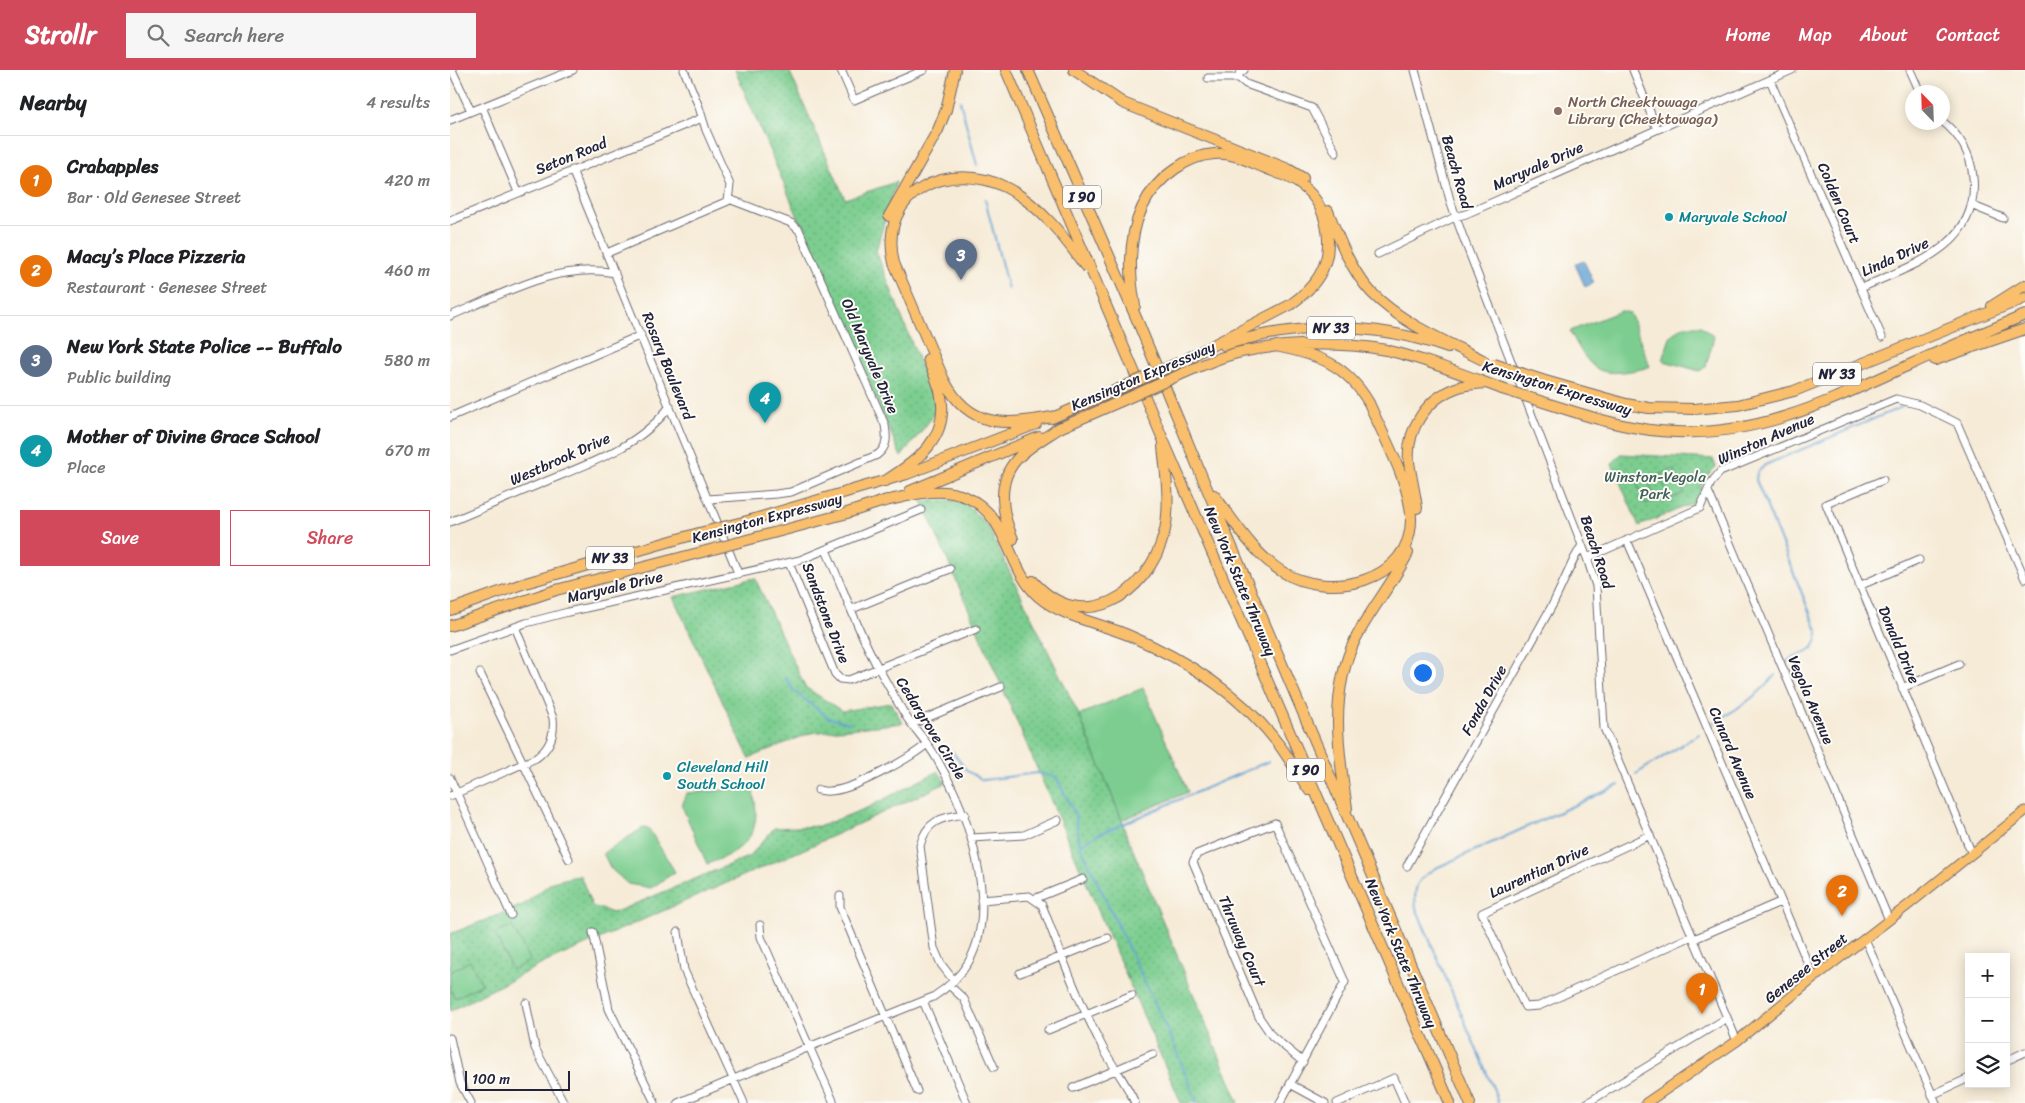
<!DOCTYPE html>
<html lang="en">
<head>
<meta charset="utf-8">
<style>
  body { margin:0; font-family:Sriracha,sans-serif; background:#f6f6f6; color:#202124 }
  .controls { position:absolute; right:15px; bottom:15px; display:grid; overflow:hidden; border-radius:0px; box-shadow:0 2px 12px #0003 }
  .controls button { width:45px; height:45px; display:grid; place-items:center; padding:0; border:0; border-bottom:1px solid #e0e0e0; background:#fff; color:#202124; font:25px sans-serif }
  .compass { position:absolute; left:1455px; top:15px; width:45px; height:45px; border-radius:50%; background:#fff; box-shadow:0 2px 12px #0003; rotate:337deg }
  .scale { position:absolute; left:15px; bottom:12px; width:105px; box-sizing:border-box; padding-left:5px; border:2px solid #22223b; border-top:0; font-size:14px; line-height:18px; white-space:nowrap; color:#22223b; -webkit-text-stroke:4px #fdfcf7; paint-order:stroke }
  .you { position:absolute; left:972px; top:602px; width:18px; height:18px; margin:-12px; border:4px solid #fff; border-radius:50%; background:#1a73e8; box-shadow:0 0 0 8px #1a73e833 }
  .badge { display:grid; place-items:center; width:32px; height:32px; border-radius:50%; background:#d1495b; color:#fff; font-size:16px; font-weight:700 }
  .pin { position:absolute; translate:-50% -41px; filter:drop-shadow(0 1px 2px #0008) }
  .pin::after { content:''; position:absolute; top:26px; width:18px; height:15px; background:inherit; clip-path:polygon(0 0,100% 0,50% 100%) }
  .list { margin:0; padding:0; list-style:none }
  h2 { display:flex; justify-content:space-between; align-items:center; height:65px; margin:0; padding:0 20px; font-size:21px }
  h2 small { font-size:16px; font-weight:400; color:#757577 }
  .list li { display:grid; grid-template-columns:32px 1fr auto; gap:15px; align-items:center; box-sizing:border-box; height:90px; padding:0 20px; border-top:1px solid #e0e0e0 }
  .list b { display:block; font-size:19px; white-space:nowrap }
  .list p { margin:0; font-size:16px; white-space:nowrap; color:#757577 }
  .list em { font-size:16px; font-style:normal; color:#757577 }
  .actions { display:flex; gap:10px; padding:15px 20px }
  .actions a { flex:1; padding:11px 0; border:1px solid #d1495b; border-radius:0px; text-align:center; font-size:18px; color:#d1495b }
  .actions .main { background:#d1495b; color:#fff }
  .icon { flex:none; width:28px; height:28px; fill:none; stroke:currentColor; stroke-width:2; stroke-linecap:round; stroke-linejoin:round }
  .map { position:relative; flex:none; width:1575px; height:1033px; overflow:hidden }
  header { display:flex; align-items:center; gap:30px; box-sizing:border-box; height:70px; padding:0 25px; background:#d1495b; color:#fff }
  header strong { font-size:24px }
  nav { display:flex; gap:28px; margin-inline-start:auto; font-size:18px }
  .search { width:350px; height:45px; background:#f6f6f6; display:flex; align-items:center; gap:12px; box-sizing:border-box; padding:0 18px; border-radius:0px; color:#757577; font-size:19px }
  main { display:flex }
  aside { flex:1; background:#fff }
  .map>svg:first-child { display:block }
  .green { fill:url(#green-dots); stroke:#4e7865 }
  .pitch { fill:#7bcd8f; stroke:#4e7865 }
  .water { fill:#60a0d3; stroke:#416187 }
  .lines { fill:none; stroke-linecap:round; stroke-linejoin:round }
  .stream { stroke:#60a0d3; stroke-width:2 }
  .minor-casing { stroke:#6c6872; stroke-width:9 }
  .major-casing { stroke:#6c6872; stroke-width:11 }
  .highway-casing { stroke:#6c6872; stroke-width:12 }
  .minor { stroke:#fff; stroke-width:7 }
  .major { stroke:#f9bf6c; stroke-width:9 }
  .highway { stroke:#f9bf6c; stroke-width:10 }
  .highway-bridge-casing { stroke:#6c6872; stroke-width:12; stroke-linecap:butt }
  .highway-bridge { stroke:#f9bf6c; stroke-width:10 }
  .education-dot { fill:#8d6e63; stroke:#fdfcf7; stroke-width:2 }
  .culture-dot { fill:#0f9aa8; stroke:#fdfcf7; stroke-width:2 }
  .labels { text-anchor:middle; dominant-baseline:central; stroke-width:4; stroke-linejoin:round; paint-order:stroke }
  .shield { fill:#fdfcf7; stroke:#646373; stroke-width:1 }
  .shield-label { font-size:14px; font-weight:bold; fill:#22223b }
  .education-label { font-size:15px; fill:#785e54; stroke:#fdfcf7; text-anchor:start }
  .street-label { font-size:15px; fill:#22223b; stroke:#fdfcf7 }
  .culture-label { font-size:15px; fill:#0d838f; stroke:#fdfcf7; text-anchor:start }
  .park-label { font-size:15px; fill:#415e58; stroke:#fdfcf7 }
</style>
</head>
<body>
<header>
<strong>Strollr</strong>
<div class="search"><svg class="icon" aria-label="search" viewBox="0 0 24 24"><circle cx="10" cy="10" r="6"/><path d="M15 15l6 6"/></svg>Search here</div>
<nav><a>Home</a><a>Map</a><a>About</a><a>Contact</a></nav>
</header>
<main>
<aside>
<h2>Nearby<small>4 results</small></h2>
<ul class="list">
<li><span class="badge" style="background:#e8710a">1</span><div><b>Crabapples</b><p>Bar · Old Genesee Street</p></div><em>420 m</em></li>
<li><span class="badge" style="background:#e8710a">2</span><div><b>Macy’s Place Pizzeria</b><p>Restaurant · Genesee Street</p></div><em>460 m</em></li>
<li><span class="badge" style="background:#5c6f8a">3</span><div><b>New York State Police -- Buffalo</b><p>Public building</p></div><em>580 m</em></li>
<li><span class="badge" style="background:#0f9aa8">4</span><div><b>Mother of Divine Grace School</b><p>Place</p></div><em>670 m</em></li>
</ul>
<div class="actions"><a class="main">Save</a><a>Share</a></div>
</aside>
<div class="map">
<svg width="1575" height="1033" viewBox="0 0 1575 1033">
  <defs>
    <pattern id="green-dots" width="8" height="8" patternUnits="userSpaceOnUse" patternTransform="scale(1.25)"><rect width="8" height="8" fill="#7bcd8f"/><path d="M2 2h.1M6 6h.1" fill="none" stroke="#6ab07c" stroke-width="1.8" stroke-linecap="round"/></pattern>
  </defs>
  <rect width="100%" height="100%" fill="#fdfcf7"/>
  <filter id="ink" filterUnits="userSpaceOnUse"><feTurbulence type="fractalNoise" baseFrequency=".02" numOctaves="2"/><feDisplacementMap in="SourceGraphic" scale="10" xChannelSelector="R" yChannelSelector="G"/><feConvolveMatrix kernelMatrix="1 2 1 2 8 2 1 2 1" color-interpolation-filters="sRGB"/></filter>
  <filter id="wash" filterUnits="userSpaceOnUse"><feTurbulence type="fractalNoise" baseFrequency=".0096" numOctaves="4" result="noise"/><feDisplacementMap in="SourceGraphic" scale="20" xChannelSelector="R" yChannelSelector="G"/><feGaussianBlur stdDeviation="1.12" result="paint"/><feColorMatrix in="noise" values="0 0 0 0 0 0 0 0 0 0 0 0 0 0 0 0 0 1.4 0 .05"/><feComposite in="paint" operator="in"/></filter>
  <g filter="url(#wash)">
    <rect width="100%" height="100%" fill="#f6ebd7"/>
    <path class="green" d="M285,0H339L395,129L446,112L426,181L488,340L451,387Z
      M1171,384L1263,389L1266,397L1253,409L1248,431L1189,456L1162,394Z
      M498,430L514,432L537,455L629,645L672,750L675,761L789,1033H731L472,431Z
      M305,508L355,617L392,641L441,633L453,653L360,663L299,688L223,527Z
      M488,701L496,713L359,777L94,893L0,941V864L73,835L102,812L130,805L142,836L163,843L300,786L324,758L371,756L419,737Z"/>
    <path class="pitch" d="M1171,241L1180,243L1200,297C1189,300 1163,305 1152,301C1137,296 1127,274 1120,261Z
      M1234,256H1251L1264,267L1256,296L1250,301L1214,291L1213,288L1221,265Z
      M1224,399L1234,423L1220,429L1209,405Z
      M1196,407L1206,429L1196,434L1186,411Z
      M693,618L738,722L672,750L629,645Z
      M302,718C314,761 298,780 257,794L232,736L237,723Z
      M193,758L199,759L225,802L201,818L178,814L161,799L153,783Z
      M62,856L80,891L62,900L45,864Z
      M20,891L32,914L5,928L0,919V902Z"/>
    <path class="water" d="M1134,191L1144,213L1135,217L1125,194Z"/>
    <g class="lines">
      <path class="stream" d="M510,31L527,95
        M535,129L558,219
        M1336,593C1349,578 1365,589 1368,563L1306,410L1307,403L1315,395L1452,337
        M335,607L344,621L379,648L400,653
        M1264,653C1286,639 1309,626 1325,605
        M502,681L517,701L533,710L587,703L606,707L625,744L630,775L722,970L747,1033
        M1186,704L1249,664
        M630,775L647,765L819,691
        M1048,1033L1044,1020L966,838C963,816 967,809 986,798L1169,715"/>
    </g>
  </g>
  <g filter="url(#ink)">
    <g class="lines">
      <defs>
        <path id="minor" d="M2,0L21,41
          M391,0L404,30L474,0
          M794,0L789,4V8L796,14L862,38L886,83
          M965,0L1000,130L1012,164L1137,488L1146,516L1154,658L1287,971
          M1183,0L1207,59
          M1460,0L1470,22
          M758,8H789
          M1320,10L1432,267
          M32,37L68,122
          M0,50L123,0
          M122,100L288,503
          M1521,135L1553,148
          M0,151L252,48
          M157,183L278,131L280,115L256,60L249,37L234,0
          M928,184L1005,147L1016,144L1342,0
          M1411,218C1462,195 1530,177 1523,107C1521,85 1510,65 1492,51
          M0,246C53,224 107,192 165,203
          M0,347L191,265
          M1433,410L1376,434L1522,784
          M1258,421L1439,850
          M258,429L326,424L341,422L427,385C438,377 437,367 435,355L349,160L341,153L279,129
          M0,452C31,439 62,426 92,413C138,394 190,377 220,336
          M1177,470L1364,908
          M1137,488L1250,438L1261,413L1270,402L1446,329L1470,335L1507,353L1575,509
          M339,493L385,604L390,609L399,610L526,559
          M1409,516L1469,490
          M402,539L500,499
          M0,580L76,553L118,542L350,490L471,440
          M30,603L119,789
          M1452,618L1509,594
          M462,654L551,617
          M0,708L61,845
          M368,720C371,720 376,722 379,721C402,721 459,689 477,674
          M0,726L86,688C100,678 105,665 103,648L65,557
          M1200,765L1032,843L1075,937L1089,936L1242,866
          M521,768L574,765L608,750
          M957,796L1104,532L1124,489L1132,475
          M390,826V837L467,1021
          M584,829L633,809
          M531,830L579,826L592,835C611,884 629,933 654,980C664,998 677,1014 685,1033
          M310,855L311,867L384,1033
          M143,862L159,939L205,1033
          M228,862L234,900L294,1033
          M1244,869L1330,832
          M1415,869L1486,1033
          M570,903L658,868
          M504,911L491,894L484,878L470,776C476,751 491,747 515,744
          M500,916L514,929L544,997
          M473,931L517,1033
          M76,933L85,978L114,1033
          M598,960L682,925
          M0,968L10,1013L21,1033
          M1556,991L1575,982
          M840,1014L875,1033
          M623,1018L703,984
          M1482,1025L1519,1008
          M228,1033L359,977L483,927C497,918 509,908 518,893C551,837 518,743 488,691C480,675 467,662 457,648C446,630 435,610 425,592C407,558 392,516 376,480
          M830,1033L895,912L825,753L747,784L743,792L809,947L822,966L853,992
          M887,1033L944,1008L955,1033
          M1137,1033L1277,948"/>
        <path id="major" d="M1196,1033L1287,971L1364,908L1457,836L1575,741"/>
        <path id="highway" d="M556,0L712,367L1000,1033
          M578,0L688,252L755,414L1020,1033
          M624,0L673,33L838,99L853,108
          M878,141C889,169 900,199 921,222C951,253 995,271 1033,290
          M439,146L488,60L496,40L505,0
          M685,236C676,186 679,131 725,99C736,91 750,85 764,84C782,82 798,91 815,98C827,103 842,107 852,116C878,135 886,178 869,206C862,218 851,227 840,235L740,287
          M1542,236L1575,215
          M774,275C849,252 925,252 998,278
          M1485,290L1575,259
          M734,303C753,295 771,286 791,282C833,273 893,272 936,280C975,289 1014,305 1052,319
          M1092,310L1176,334L1199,338L1244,339L1288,335L1344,321L1575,228
          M1112,338C1149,350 1187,361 1226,362C1312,366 1381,330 1457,296C1496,278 1535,262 1575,245
          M607,346C558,355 520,361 494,310L444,193C427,121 500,89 557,118C589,134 615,168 635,196
          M602,348L664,321
          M605,360L669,332
          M435,411C467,391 499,369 491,326C489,313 482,301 478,289
          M460,421L589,367
          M764,425C784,451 803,483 831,501C878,531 963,513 961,447C960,412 933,366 919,333C896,294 869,285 826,276
          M431,432C459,426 488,415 516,427C559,445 557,498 588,526C612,547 649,553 678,565C737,590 791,624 830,676C840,690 849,705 859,720
          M967,438C965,422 961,407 959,392C956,360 976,329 1006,318C1015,314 1026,314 1036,313
          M301,450L457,404L586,354
          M308,467L394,444L437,430
          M563,469C552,444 546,412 567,389C579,376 596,367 611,357
          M583,511C632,567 698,525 714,464C721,437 716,405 713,377
          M0,540L72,514L249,463
          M0,556L106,520L256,481
          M897,738C888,681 879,622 906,568C921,539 943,513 958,483"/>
      </defs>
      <use href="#minor" class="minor-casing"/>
      <use href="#major" class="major-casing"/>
      <use href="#highway" class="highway-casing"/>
      <use href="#minor" class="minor"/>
      <use href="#major" class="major"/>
      <use href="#highway" class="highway"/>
      <defs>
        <path id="highway-bridge" d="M1044,294L1092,310
          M1052,319L1112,338
          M664,321L730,292
          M669,332L734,303
          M249,463L301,450
          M256,481L308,467"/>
      </defs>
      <use href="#highway-bridge" class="highway-bridge-casing"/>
      <use href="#highway-bridge" class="highway-bridge"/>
    </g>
  </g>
  <circle class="education-dot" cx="1108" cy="41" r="5"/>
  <g class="culture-dot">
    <circle cx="1219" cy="147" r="5"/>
    <circle cx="217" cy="706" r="5"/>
  </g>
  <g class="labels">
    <g class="shield">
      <rect x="613" y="115.5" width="38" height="23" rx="4"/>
      <rect x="857" y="246.5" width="48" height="23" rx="4"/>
      <rect x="1363" y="292.5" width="48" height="23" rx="4"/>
      <rect x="136" y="476.5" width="48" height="23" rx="4"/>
      <rect x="837" y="688.5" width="38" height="23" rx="4"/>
    </g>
    <g class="shield-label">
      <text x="632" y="127">I 90</text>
      <text x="881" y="258">NY 33</text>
      <text x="1387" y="304">NY 33</text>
      <text x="160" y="488">NY 33</text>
      <text x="856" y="700">I 90</text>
    </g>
    <g class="education-label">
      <text x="1118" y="32">North Cheektowaga<tspan x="1118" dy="17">Library (Cheektowaga)</tspan></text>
    </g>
    <g class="street-label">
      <text transform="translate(121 86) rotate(-22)">Seton Road</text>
      <text transform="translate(1088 96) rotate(-24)">Maryvale Drive</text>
      <text transform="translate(1007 102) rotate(74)">Beach Road</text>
      <text transform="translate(1389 133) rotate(67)">Colden Court</text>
      <text transform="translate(1445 187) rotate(-25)">Linda Drive</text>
      <text transform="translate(420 286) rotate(67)">Old Maryvale Drive</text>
      <text transform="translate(218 296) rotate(68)">Rosary Boulevard</text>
      <text transform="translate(693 306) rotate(-23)">Kensington Expressway</text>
      <text transform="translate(1107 318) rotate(17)">Kensington Expressway</text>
      <text transform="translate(1316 369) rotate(-24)">Winston Avenue</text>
      <text transform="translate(110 389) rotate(-24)">Westbrook Drive</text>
      <text transform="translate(317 448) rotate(-15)">Kensington Expressway</text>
      <text transform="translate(1147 482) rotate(72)">Beach Road</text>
      <text transform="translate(790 511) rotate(67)">New York State Thruway</text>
      <text transform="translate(165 517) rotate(-13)">Maryvale Drive</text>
      <text transform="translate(376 543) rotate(69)">Sandstone Drive</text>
      <text transform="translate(1449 575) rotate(67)">Donald Drive</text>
      <text transform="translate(1034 630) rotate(-61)">Fonda Drive</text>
      <text transform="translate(1361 630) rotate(67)">Vegola Avenue</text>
      <text transform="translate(481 658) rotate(58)">Cedargrove Circle</text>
      <text transform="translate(1283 683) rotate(67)">Cunard Avenue</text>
      <text transform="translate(1089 801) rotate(-25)">Laurentian Drive</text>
      <text transform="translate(792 871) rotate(67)">Thruway Court</text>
      <text transform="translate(951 883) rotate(67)">New York State Thruway</text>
      <text transform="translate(1356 898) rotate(-39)">Genesee Street</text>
    </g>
    <g class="culture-label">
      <text x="1229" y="147">Maryvale School</text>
      <text x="227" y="697">Cleveland Hill<tspan x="227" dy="17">South School</tspan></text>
    </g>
    <g class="park-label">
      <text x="1205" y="407">Winston-Vegola<tspan x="1205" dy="17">Park</tspan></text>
    </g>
  </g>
</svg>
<div class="controls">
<button>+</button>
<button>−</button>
<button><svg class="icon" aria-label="layers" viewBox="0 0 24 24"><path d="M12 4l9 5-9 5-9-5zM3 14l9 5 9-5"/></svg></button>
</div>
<svg class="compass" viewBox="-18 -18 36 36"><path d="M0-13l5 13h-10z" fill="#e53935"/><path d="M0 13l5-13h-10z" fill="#757577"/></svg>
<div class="scale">100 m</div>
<div class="you"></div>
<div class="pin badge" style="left:1252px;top:944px;background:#e8710a">1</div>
<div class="pin badge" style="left:1392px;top:846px;background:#e8710a">2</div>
<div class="pin badge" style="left:511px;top:210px;background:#5c6f8a">3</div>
<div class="pin badge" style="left:315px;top:353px;background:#0f9aa8">4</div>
</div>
</main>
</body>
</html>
